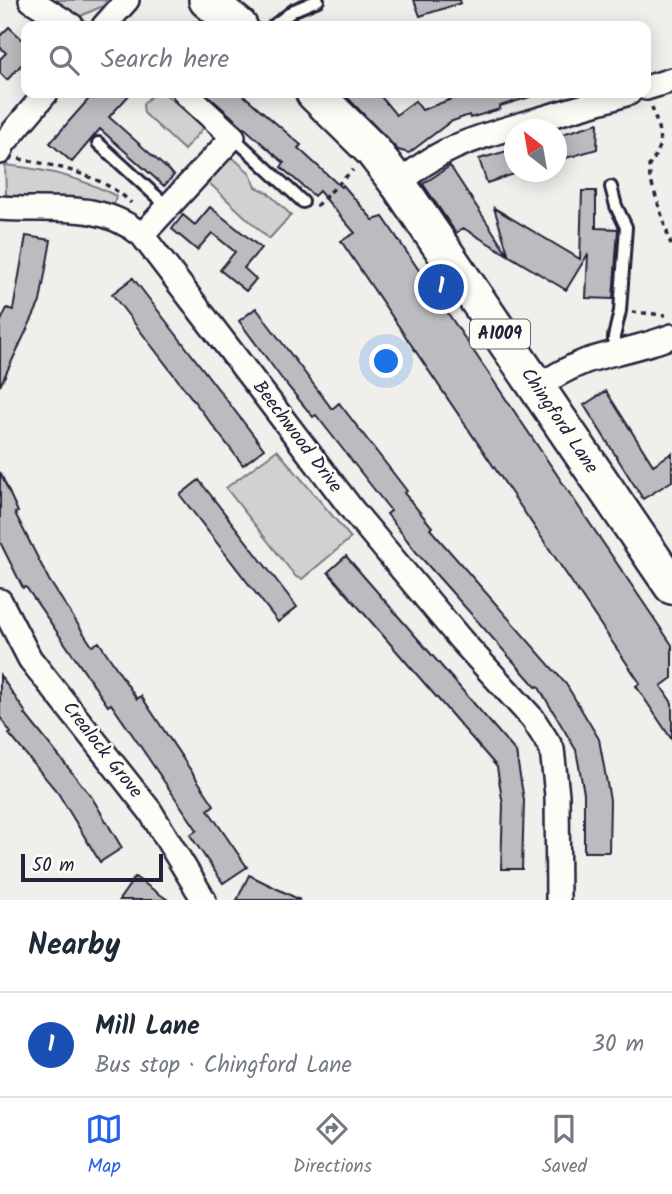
<!DOCTYPE html>
<html lang="en">
<head>
<meta charset="utf-8">
<style>
  body { margin:0; font-family:Kalam,sans-serif; background:#f6f6f7; color:#1f2937 }
  .compass { position:absolute; left:504px; top:119px; width:63px; height:63px; border-radius:50%; background:#fff; box-shadow:0 4px 18px #0003; rotate:329deg }
  .scale { position:absolute; left:21px; bottom:18px; width:142px; box-sizing:border-box; padding-left:7px; border:4px solid #22223b; border-top:0; font-size:19px; line-height:24px; white-space:nowrap; color:#22223b; -webkit-text-stroke:5px #fdfcf7; paint-order:stroke }
  .you { position:absolute; left:387px; top:362px; width:24px; height:24px; margin:-18px; border:5px solid #fff; border-radius:50%; background:#1a73e8; box-shadow:0 0 0 10px #1a73e833 }
  .badge { display:grid; place-items:center; width:46px; height:46px; border-radius:50%; background:#2563eb; color:#fff; font-size:23px; font-weight:700 }
  .pin { position:absolute; translate:-50% -50%; border:4px solid #fff; box-shadow:0 2px 7px #0006 }
  .list { margin:0; padding:0; list-style:none }
  h2 { display:flex; justify-content:space-between; align-items:center; height:91px; margin:0; padding:0 28px; font-size:30px }
  h2 small { font-size:23px; font-weight:400; color:#747a83 }
  .list li { display:grid; grid-template-columns:46px 1fr auto; gap:21px; align-items:center; box-sizing:border-box; height:105px; padding:0 28px; border-top:2px solid #e0e1e3 }
  .list b { display:block; font-size:26px; white-space:nowrap }
  .list p { margin:0; font-size:23px; white-space:nowrap; color:#747a83 }
  .list em { font-size:23px; font-style:normal; color:#747a83 }
  .icon { flex:none; width:38px; height:38px; fill:none; stroke:currentColor; stroke-width:2; stroke-linecap:round; stroke-linejoin:round }
  .map { position:relative; flex:none; width:672px; height:900px; overflow:hidden }
  .search { position:absolute; background:#fff; box-shadow:0 4px 18px #0003; left:21px; right:21px; top:21px; height:77px; display:flex; align-items:center; gap:18px; box-sizing:border-box; padding:0 24px; border-radius:14px; color:#747a83; font-size:26px }
  .sheet { height:196px; background:#fff }
  nav { display:flex; justify-content:space-around; align-items:center; box-sizing:border-box; height:98px; border-top:2px solid #e0e1e3; background:#fff; font-size:19px; color:#747a83 }
  nav a { display:grid; justify-items:center; gap:4px }
  nav .on { color:#2563eb }
  .map>svg:first-child { display:block }
  .green { fill:#d2d1d1; stroke:#7a7a86; stroke-width:2 }
  .building { fill:#bcbcc0; stroke:#22223b; stroke-width:2 }
  .lines { fill:none; stroke-linecap:round; stroke-linejoin:round }
  .service-casing { stroke:#22223b; stroke-width:16 }
  .minor-casing { stroke:#22223b; stroke-width:28 }
  .primary-casing { stroke:#22223b; stroke-width:40 }
  .path { stroke:#22223b; stroke-width:3.5; stroke-dasharray:5 5; stroke-linecap:butt }
  .service { stroke:#fdfcf7; stroke-width:10 }
  .minor { stroke:#fdfcf7; stroke-width:23 }
  .primary { stroke:#fdfcf7; stroke-width:35 }
  .labels { text-anchor:middle; dominant-baseline:central; stroke-width:5; stroke-linejoin:round; paint-order:stroke }
  .shield { fill:#fdfcf7; stroke:#646373; stroke-width:2 }
  .shield-label { font-size:18px; font-weight:bold; fill:#22223b }
  .street-label { font-size:19px; fill:#22223b; stroke:#fdfcf7 }
</style>
</head>
<body>
<div class="map">
<svg width="672" height="900" viewBox="0 0 672 900">
  <rect width="100%" height="100%" fill="#f0efec"/>
  <filter id="ink" filterUnits="userSpaceOnUse"><feTurbulence type="fractalNoise" baseFrequency=".0143" numOctaves="2"/><feDisplacementMap in="SourceGraphic" scale="14" xChannelSelector="R" yChannelSelector="G"/><feConvolveMatrix kernelMatrix="1 2 1 2 8 2 1 2 1" color-interpolation-filters="sRGB"/></filter>
  <g filter="url(#ink)">
    <path class="green" d="M50,0H107L103,6L76,18Z
      M154,93H164L204,127L184,150L144,113L143,104Z
      M233,158L249,172L256,187L267,192L291,215L269,239L208,182L228,159Z
      M5,165C44,169 81,177 116,196L114,205L75,198L14,201L6,194Z
      M277,450L351,538L302,579L296,577L226,488Z"/>
    <path class="building" d="M414,0H460L461,3L420,16Z
      M9,27L26,43V60L7,80L0,73V59L6,53L0,47V36Z
      M94,93H131L109,117L174,175L164,186L100,129L72,162L50,143Z
      M205,93H241L301,145L298,148L341,187L343,185L373,220L383,217L672,645V678L661,686L672,703V740L636,686L640,683L341,241L355,233L319,191L314,196L281,167L284,163Z
      M343,93H378L396,115L415,101L422,110L468,93H530V97L500,106V109L470,118L469,115L450,122L409,153L398,150Z
      M598,123L597,149L556,161V136Z
      M514,149V174L487,183L479,159Z
      M450,166L509,256L494,208L580,259L582,191H596V228L618,229L613,299L586,298L588,254L566,290L463,228L456,233L423,184Z
      M210,207L261,248L244,268L256,279L246,291L220,270L235,252L212,233L197,250L172,229L183,215L195,225Z
      M26,236L51,240L40,302L0,386V323L7,308L13,310Z
      M133,278L264,449L243,465L112,294Z
      M256,308L332,409L339,403L407,491L404,493L432,527L430,529L566,684L599,739L610,800L609,852H584V793L576,750L538,686L536,687L417,553L387,514L391,511L316,415L313,417L282,379L239,321Z
      M606,391L653,465L672,453V481L643,499L584,405Z
      M0,472L18,512L15,513L49,580L92,646L99,642L137,699L141,696L214,805L208,810L247,867L223,883L190,835L197,830L134,737L111,704L108,706L26,587L23,588L0,542Z
      M199,480L297,607L278,622L180,495Z
      M346,556L516,752L524,800L522,869H501L503,805L497,767L328,572Z
      M0,675L26,713L25,714L91,796L122,848L100,862L58,793L9,734L11,733L0,717Z
      M249,875L300,900H237Z
      M135,877L168,900H119Z"/>
    <g class="lines">
      <defs>
        <path id="service" d="M273,26L294,10L318,0
          M233,137L303,202
          M98,143L168,207
          M611,187L616,206L626,227L620,311L614,337V354"/>
        <path id="minor" d="M31,0L72,26
          M104,26L127,0
          M646,88L672,80
          M0,152L3,144L46,93
          M399,185C434,148 483,136 530,122C563,112 596,103 629,93
          M0,208C52,212 99,200 142,235L354,512L461,640L533,719L552,749L557,795L558,900
          M142,235L233,137L185,93
          M536,388C552,377 568,368 586,361C614,352 644,347 672,336
          M0,601L30,659L150,811L204,900"/>
        <path id="primary" d="M207,0L239,26
          M314,93L373,151L399,185L672,586"/>
      </defs>
      <use href="#service" class="service-casing"/>
      <use href="#minor" class="minor-casing"/>
      <use href="#primary" class="primary-casing"/>
      <path class="path" d="M652,107C659,131 666,144 649,166L650,178L672,248
        M19,159C55,165 105,176 131,203
        M316,206L353,170
        M632,312L666,315"/>
      <use href="#service" class="service"/>
      <use href="#minor" class="minor"/>
      <use href="#primary" class="primary"/>
    </g>
  </g>
  <g class="labels">
    <rect class="shield" x="470" y="319.5" width="60" height="29" rx="5"/>
    <g class="shield-label">
      <text x="500" y="334">A1009</text>
    </g>
    <g class="street-label">
      <text transform="translate(559 421) rotate(56)">Chingford Lane</text>
      <text transform="translate(297 437) rotate(53)">Beechwood Drive</text>
      <text transform="translate(102 750) rotate(52)">Crealock Grove</text>
    </g>
  </g>
</svg>
<svg class="compass" viewBox="-18 -18 36 36"><path d="M0-13l5 13h-10z" fill="#e53935"/><path d="M0 13l5-13h-10z" fill="#747a83"/></svg>
<div class="scale">50 m</div>
<div class="you"></div>
<div class="pin badge" style="left:441px;top:287px;background:#1a4fb4">1</div>
<div class="search"><svg class="icon" aria-label="search" viewBox="0 0 24 24"><circle cx="10" cy="10" r="6"/><path d="M15 15l6 6"/></svg>Search here</div>
</div>
<section class="sheet">
<h2>Nearby<small></small></h2>
<ul class="list">
<li><span class="badge" style="background:#1a4fb4">1</span><div><b>Mill Lane</b><p>Bus stop · Chingford Lane</p></div><em>30 m</em></li>
</ul>
</section>
<nav>
<a class="on"><svg class="icon" aria-label="map" viewBox="0 0 24 24"><path d="M3 6l6-2 6 2 6-2v14l-6 2-6-2-6 2zM9 4v14M15 6v14"/></svg>Map</a>
<a><svg class="icon" aria-label="directions" viewBox="0 0 24 24"><path d="M12 3l9 9-9 9-9-9zM9 14v-3h6M13 9l2 2-2 2"/></svg>Directions</a>
<a><svg class="icon" aria-label="saved" viewBox="0 0 24 24"><path d="M7 4h10v16l-5-4-5 4z"/></svg>Saved</a>
</nav>
</body>
</html>
